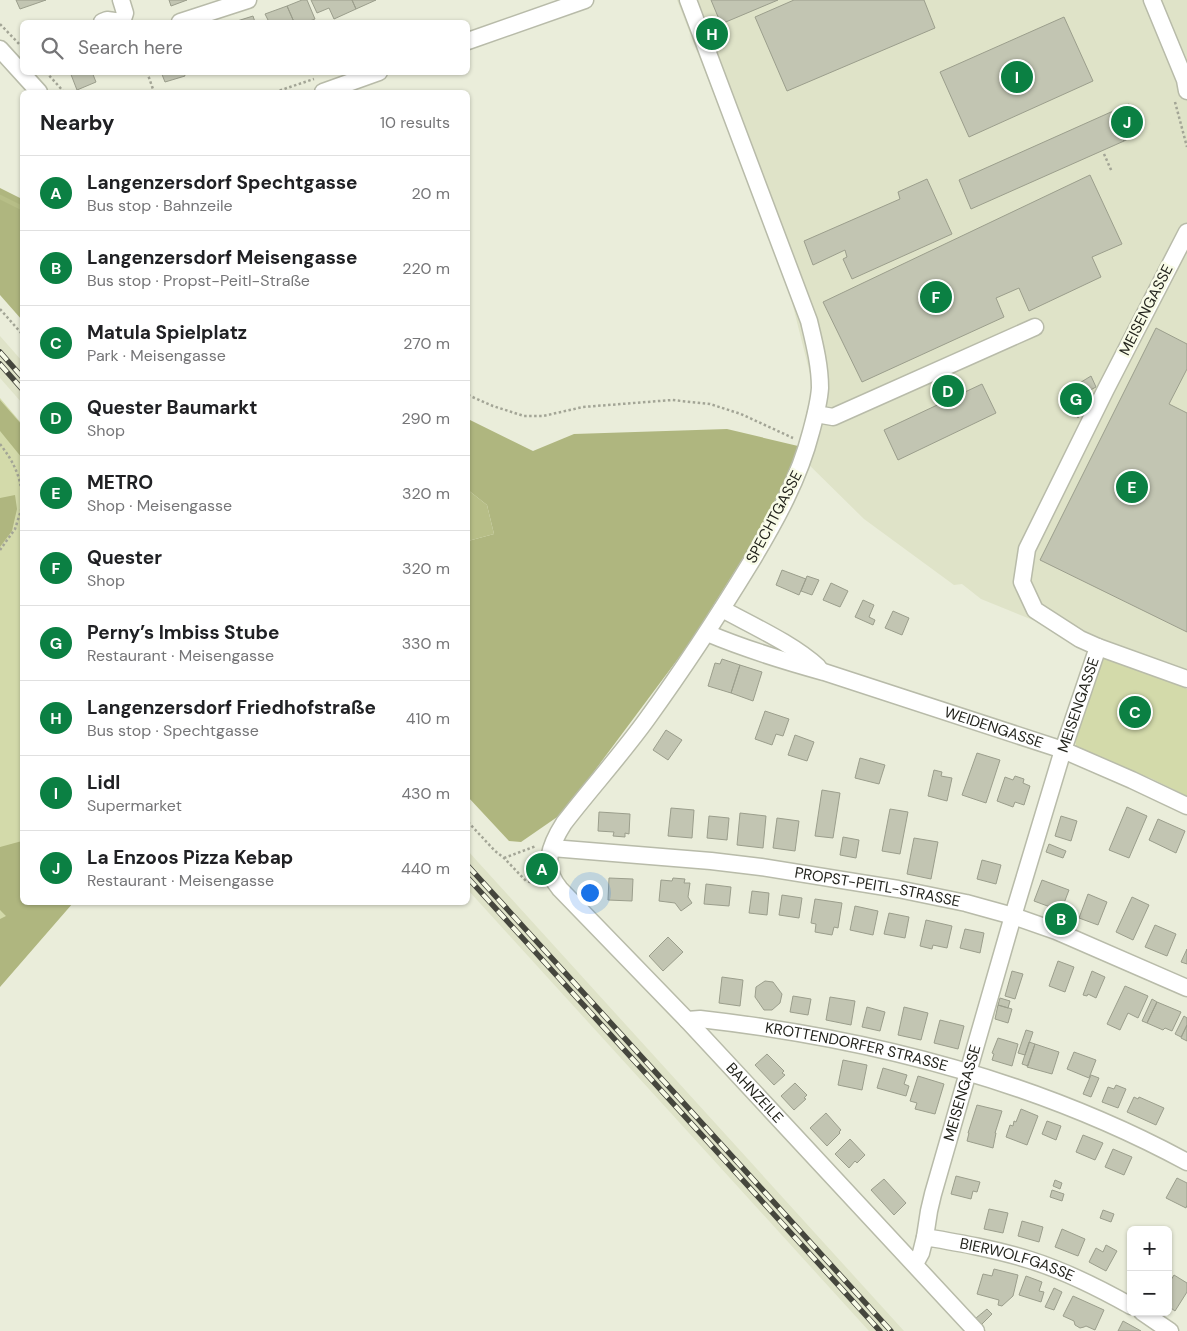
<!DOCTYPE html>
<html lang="en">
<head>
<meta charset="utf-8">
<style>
  body { margin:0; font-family:"DM Sans",sans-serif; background:#f6f6f6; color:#202124 }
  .controls { position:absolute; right:15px; bottom:15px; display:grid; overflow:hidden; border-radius:8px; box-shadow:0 1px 4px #0004 }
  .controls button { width:45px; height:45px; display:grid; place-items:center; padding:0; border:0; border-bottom:1px solid #e0e0e0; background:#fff; color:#202124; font:25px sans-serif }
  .you { position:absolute; left:589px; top:892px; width:18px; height:18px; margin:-12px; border:4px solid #fff; border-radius:50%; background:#1a73e8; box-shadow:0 0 0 8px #1a73e833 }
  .badge { display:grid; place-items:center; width:32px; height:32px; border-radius:50%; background:#0b8043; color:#fff; font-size:16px; font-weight:700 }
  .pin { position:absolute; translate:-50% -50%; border:2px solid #fff; box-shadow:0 1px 5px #0006 }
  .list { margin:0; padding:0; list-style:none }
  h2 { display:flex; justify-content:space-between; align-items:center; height:65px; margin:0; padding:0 20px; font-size:21px }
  h2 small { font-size:16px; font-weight:400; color:#757577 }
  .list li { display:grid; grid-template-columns:32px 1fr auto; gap:15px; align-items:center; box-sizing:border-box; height:75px; padding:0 20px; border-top:1px solid #e0e0e0 }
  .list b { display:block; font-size:19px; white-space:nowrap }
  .list p { margin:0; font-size:16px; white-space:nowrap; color:#757577 }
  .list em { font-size:16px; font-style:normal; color:#757577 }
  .icon { flex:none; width:28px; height:28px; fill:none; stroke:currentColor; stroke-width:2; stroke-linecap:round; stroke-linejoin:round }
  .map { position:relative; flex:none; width:1187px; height:1331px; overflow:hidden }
  .search { position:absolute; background:#fff; box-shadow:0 1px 4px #0004; left:20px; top:20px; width:450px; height:55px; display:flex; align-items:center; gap:12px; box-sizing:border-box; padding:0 18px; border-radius:8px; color:#757577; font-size:19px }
  .panel { position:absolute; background:#fff; box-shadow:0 1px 4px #0004; left:20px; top:90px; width:450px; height:815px; border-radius:8px }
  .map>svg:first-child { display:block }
  .built { fill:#dfe3c8 }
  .green { fill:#d3daaa }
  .forest { fill:#afb67f }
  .water { fill:#b7be87 }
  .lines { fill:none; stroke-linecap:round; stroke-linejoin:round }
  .stream { stroke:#b7be87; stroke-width:4.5 }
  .building { fill:#c2c5b2; stroke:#9b9e8c }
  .minor-casing { stroke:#b8bba9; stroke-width:19 }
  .path { stroke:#a3a596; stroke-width:2.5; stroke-dasharray:2.5 2.5; stroke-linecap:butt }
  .minor { stroke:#fff; stroke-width:16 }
  .rail-casing { stroke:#45463d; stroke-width:5.5 }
  .rail { stroke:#f8fbe7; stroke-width:4; stroke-dasharray:11; stroke-linecap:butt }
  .labels { text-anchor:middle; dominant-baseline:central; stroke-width:5; stroke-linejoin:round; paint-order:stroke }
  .street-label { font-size:15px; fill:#23241d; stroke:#f8fbe7 }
</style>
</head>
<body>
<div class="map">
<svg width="1187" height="1331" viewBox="0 0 1187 1331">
  <rect width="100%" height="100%" fill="#eaedda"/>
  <path class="built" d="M677,0H1187V688L1134,661L981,599L962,584L954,585L864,519L799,455L809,414L812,382L787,282Z
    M0,336L22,361V403L0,378Z
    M468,851L904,1331H869L468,890Z"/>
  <path class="green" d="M0,398L22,424V902L0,964Z
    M1106,657L1127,661L1187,689V796L1150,778L1076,751L1075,735L1101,659Z"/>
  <path class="forest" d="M0,188L22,199V320L0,295Z
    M0,400L22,425V458L0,431Z
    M468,419L533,451L574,434L727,429L798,446L791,474L765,523L689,644L563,813L521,842L509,841L468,797V541L494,534L487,505L468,490Z
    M15,495L17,509L12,531L0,547V498Z
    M22,841V902L73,903L0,987V919L6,916L0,910V847Z"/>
  <path class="water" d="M468,490L487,505L494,534L468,541Z"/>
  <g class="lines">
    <path class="stream" d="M0,197L22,208"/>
  </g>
  <path class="building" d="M16,0H46L20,9Z
    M169,0H187L171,6Z
    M302,0H307L315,19L307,22H294L287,6Z
    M311,0H352L356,9L334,19L329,8L317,13Z
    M352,0H376L356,9Z
    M711,0H778L721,24Z
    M794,0H924L935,28L787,91L755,17Z
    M287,6L294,22H269L265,14Z
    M253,16L255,22H234Z
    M1064,17L1093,81L969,137L940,72Z
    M70,72H92L96,82L77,90Z
    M161,72H184L185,76L165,82Z
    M1129,104L1142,132L1124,141L1111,112Z
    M1111,112L1124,141L971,209L959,180Z
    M1090,175L1122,244L1092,257L1101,277L1029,311L1019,288L996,298L1004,317L862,382L823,302Z
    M927,179L952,234L852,279L843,259L847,257L845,250L813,265L804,241L900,199L898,192Z
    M1156,328L1187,344V369L1169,404L1187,413V632L1040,560Z
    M1091,376L1096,387L1081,395L1086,404L1078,418L1065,392Z
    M982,384L996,413L898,460L884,430Z
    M782,570L806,579L799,595L776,585Z
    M807,576L819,580L812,595L801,591Z
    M831,583L848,591L840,607L823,600Z
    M863,600L874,605L869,617L875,620L873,625L855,617Z
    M893,611L909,618L902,635L885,628Z
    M722,659L740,665L731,693L708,686L715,663L720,664Z
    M740,665L762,672L753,701L731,693Z
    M765,711L789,719L783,736L776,734L772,745L755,739Z
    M666,730L682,740L668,760L653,750Z
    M795,735L814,742L807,761L788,755Z
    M977,753L1000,760L986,803L962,795Z
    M860,758L885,765L879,784L855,778Z
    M934,770L942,772L941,776L952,778L947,801L928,796Z
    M1015,776L1024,779L1023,783L1030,786L1024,805L1015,802L1013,807L997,801L1005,777L1013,780Z
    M822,790L840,793L833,838L815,836Z
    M1127,807L1147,816L1129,858L1109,850Z
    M671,808L694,810L692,838L668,836Z
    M890,809L908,812L900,854L882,851Z
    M599,812L630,814L629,834L625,833V837L613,836L614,832L598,831Z
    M740,813L766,816L763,848L737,845Z
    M709,816L729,818L727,840L707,838Z
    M1061,816L1077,821L1071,841L1055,836Z
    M777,818L799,821L795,851L773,848Z
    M1158,819L1185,831L1176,853L1149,840Z
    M843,837L859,840L856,858L840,855Z
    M914,838L938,842L931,879L907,874Z
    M1049,844L1066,851L1063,858L1046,852Z
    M982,860L1001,865L996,884L977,879Z
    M609,878L633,879L632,901L608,900Z
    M673,878L685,879L684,883H690L688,897L692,903L681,911L675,903L659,901L661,880L672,881Z
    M1042,880L1069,890L1061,911L1034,901Z
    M706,884L731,887L729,906L704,904Z
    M752,891L769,893L767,915L749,913Z
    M1088,894L1107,902L1098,925L1079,918Z
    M782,895L802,898L799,918L779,915Z
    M1132,897L1149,905L1133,940L1116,932Z
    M815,899L842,903L838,928L834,927L832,935L815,932L816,924L811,923Z
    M855,906L878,911L873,935L850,930Z
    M889,913L909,917L905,938L884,934Z
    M926,920L952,926L947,948L933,945L932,949L920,946Z
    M1155,925L1176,934L1167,956L1145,947Z
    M965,929L984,933L980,953L960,948Z
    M668,937L683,952L663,971L649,956Z
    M1187,949V964L1181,962Z
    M1058,961L1074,967L1065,992L1049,986Z
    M1012,971L1023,974L1015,999L1005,996Z
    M1092,971L1105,977L1096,998L1088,994L1087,996L1083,995Z
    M722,977L743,980L740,1006L719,1003Z
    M765,981L773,982L782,994L780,1003L772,1010H764L755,997L756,987Z
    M1125,986L1148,996L1138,1018L1128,1013L1120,1030L1107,1024Z
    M793,996L811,999L808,1015L790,1012Z
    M830,997L855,1001L851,1025L826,1020Z
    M1000,998L1010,1001L1008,1008L998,1005Z
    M1152,999L1157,1002L1147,1023L1142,1021Z
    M1157,1002L1181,1012L1172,1031L1165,1028L1163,1030L1147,1023Z
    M998,1005L1012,1009L1008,1023L995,1019Z
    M867,1007L885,1012L880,1031L862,1027Z
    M904,1007L928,1013L921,1040L898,1035Z
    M1184,1016L1187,1018V1025L1181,1037L1175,1034Z
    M940,1020L964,1026L958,1049L934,1043Z
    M1187,1025V1041L1181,1038Z
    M1026,1030L1033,1032L1025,1055L1018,1053Z
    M998,1038L1018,1044L1012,1066L992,1060L994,1054L992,1053Z
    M1029,1042L1035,1044L1028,1066L1022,1064Z
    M1035,1044L1059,1052L1052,1074L1027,1067Z
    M1074,1052L1096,1060L1089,1078L1067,1069Z
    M767,1054L784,1071L782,1073L785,1075L774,1085L755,1065Z
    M843,1060L867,1065L862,1090L838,1085Z
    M883,1068L907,1075L904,1084L909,1086L906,1096L877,1088Z
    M1091,1075L1099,1078L1091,1097L1083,1094Z
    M918,1076L944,1084L935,1114L915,1109L917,1103L910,1101Z
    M795,1083L807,1095L804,1098L806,1099L794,1110L781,1096Z
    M1116,1085L1126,1089L1118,1108L1102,1102L1108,1087L1114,1089Z
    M1134,1097L1138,1099L1139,1097L1164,1108L1156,1125L1127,1112Z
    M977,1105L1002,1111L995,1133H996L993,1148L967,1141L969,1133H968Z
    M1021,1109L1038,1116L1027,1145L1006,1137L1010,1125L1013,1126L1014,1121L1016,1122Z
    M826,1113L841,1130L839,1132L840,1133L827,1146L810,1128Z
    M1047,1121L1061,1126L1056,1140L1042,1134Z
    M1083,1135L1103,1143L1095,1160L1076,1152Z
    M850,1139L865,1155L857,1163L855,1161L849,1168L835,1154Z
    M1113,1149L1132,1157L1124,1175L1105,1167Z
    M956,1176L980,1182L977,1192L973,1191L971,1199L951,1194Z
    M1177,1178L1187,1183V1205L1186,1208L1166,1198Z
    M884,1179L906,1203L894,1215L871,1190Z
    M1055,1180L1062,1183L1060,1189L1053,1186Z
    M1052,1190L1064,1194L1062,1201L1050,1197Z
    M989,1209L1008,1213L1003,1233L984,1229Z
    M1103,1210L1114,1214L1111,1222L1100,1218Z
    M1022,1221L1043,1227L1039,1242L1018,1236Z
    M1062,1229L1085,1239L1078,1256L1055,1247Z
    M1106,1245L1117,1251L1106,1271L1089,1262L1096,1248L1103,1252Z
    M994,1269L1018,1275L1013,1296L1002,1306L998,1305L999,1300L977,1294L983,1274L992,1276Z
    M1174,1275L1187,1283V1292L1175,1311L1168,1306V1285Z
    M1026,1276L1042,1282L1039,1291L1044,1292L1041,1302L1019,1295Z
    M1054,1288L1062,1292L1054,1310L1045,1307Z
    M1073,1296L1104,1310L1095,1330L1086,1326L1084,1327L1080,1328L1075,1325L1074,1321L1063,1316Z
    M987,1309L992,1314L982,1324L976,1318Z
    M1123,1321L1141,1331H1118Z"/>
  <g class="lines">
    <defs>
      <g id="minor">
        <path d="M121,0L125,13L122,22"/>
        <path id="s1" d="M688,0L809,321C814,342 820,365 820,388C819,403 815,417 811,432C799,479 776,520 751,562C718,616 684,668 647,719C621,755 591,788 564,823C550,845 541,867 560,889L687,1020L976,1331"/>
        <path d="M1152,0L1185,80L1187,91"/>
        <path d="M102,22L107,20L122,22"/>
        <path d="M180,22L248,0"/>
        <path d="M468,41L585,0"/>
        <path d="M0,49L39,92"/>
        <path d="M323,92L379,72"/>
        <path d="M1187,232L1106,389L1027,549L1022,582L1035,610L1080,639L1098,647L1187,679"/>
        <path d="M816,414L833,417L1035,327"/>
        <path d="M722,609C753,626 793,644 818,667"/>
        <path id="s2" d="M707,633C745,649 784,661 824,672L1063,750L1132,780L1187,806"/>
        <path id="s3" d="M552,848L711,861L761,867L898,889L966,903L1013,916L1056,931L1187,988"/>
        <path id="s4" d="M687,1020L700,1019C869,1038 1037,1081 1187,1162"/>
        <path id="s5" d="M925,1237L929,1211L933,1194L1013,916L1063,750L1098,647"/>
        <path id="s6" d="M915,1264L921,1253L925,1237C960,1243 995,1249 1030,1260C1065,1271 1099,1288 1131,1306"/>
        <path d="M1142,1312L1170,1331"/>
      </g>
    </defs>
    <use href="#minor" class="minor-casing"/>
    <path class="path" d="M0,24L22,47
      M46,72L64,92
      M147,72L154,92
      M275,92L314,79
      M1175,102L1187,147
      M1104,154L1112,172
      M0,309L22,334
      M468,395L493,406L524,416H543L583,407L672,400L710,404L741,414L793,438
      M0,444C13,461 21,476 22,498
      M0,550L15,529L22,507
      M468,822L495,851L504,858L526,881L530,882L538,879
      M504,858L536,846"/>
    <use href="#minor" class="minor"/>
    <defs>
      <path id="rail" d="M0,352L22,377
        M0,364L22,389
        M468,866L891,1331
        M468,878L880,1331"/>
    </defs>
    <use href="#rail" class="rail-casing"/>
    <use href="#rail" class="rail"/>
  </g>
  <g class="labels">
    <g class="street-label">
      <text transform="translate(1146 310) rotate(-63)">MEISENGASSE</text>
      <text transform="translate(774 517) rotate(-62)">SPECHTGASSE</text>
      <text stroke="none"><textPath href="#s5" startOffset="554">MEISENGASSE</textPath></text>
      <text stroke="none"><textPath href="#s2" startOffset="302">WEIDENGASSE</textPath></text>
      <text stroke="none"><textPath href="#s3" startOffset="328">PROPST-PEITL-STRASSE</textPath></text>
      <text stroke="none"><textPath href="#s4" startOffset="172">KROTTENDORFER STRASSE</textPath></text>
      <text stroke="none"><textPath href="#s1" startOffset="1275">BAHNZEILE</textPath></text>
      <text stroke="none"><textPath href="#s5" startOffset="149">MEISENGASSE</textPath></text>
      <text stroke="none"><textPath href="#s6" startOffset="124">BIERWOLFGASSE</textPath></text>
    </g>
  </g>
</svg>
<div class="controls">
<button>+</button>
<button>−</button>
</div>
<div class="you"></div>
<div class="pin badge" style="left:542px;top:869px">A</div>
<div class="pin badge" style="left:1061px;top:919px">B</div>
<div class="pin badge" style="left:1135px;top:712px">C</div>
<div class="pin badge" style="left:948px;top:391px">D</div>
<div class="pin badge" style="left:1132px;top:487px">E</div>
<div class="pin badge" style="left:936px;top:297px">F</div>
<div class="pin badge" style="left:1076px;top:399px">G</div>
<div class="pin badge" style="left:712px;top:34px">H</div>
<div class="pin badge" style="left:1017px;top:77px">I</div>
<div class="pin badge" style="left:1127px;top:122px">J</div>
<div class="search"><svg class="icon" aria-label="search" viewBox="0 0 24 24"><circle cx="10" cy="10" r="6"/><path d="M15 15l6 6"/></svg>Search here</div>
<section class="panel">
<h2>Nearby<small>10 results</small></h2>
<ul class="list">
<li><span class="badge">A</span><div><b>Langenzersdorf Spechtgasse</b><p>Bus stop · Bahnzeile</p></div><em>20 m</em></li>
<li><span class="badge">B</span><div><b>Langenzersdorf Meisengasse</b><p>Bus stop · Propst-Peitl-Straße</p></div><em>220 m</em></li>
<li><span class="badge">C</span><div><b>Matula Spielplatz</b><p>Park · Meisengasse</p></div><em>270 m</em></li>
<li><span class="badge">D</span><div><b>Quester Baumarkt</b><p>Shop</p></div><em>290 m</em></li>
<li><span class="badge">E</span><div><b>METRO</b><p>Shop · Meisengasse</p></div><em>320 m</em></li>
<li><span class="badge">F</span><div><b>Quester</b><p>Shop</p></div><em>320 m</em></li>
<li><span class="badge">G</span><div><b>Perny’s Imbiss Stube</b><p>Restaurant · Meisengasse</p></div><em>330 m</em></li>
<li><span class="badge">H</span><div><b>Langenzersdorf Friedhofstraße</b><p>Bus stop · Spechtgasse</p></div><em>410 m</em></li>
<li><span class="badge">I</span><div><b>Lidl</b><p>Supermarket</p></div><em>430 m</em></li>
<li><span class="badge">J</span><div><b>La Enzoos Pizza Kebap</b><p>Restaurant · Meisengasse</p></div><em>440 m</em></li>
</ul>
</section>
</div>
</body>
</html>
